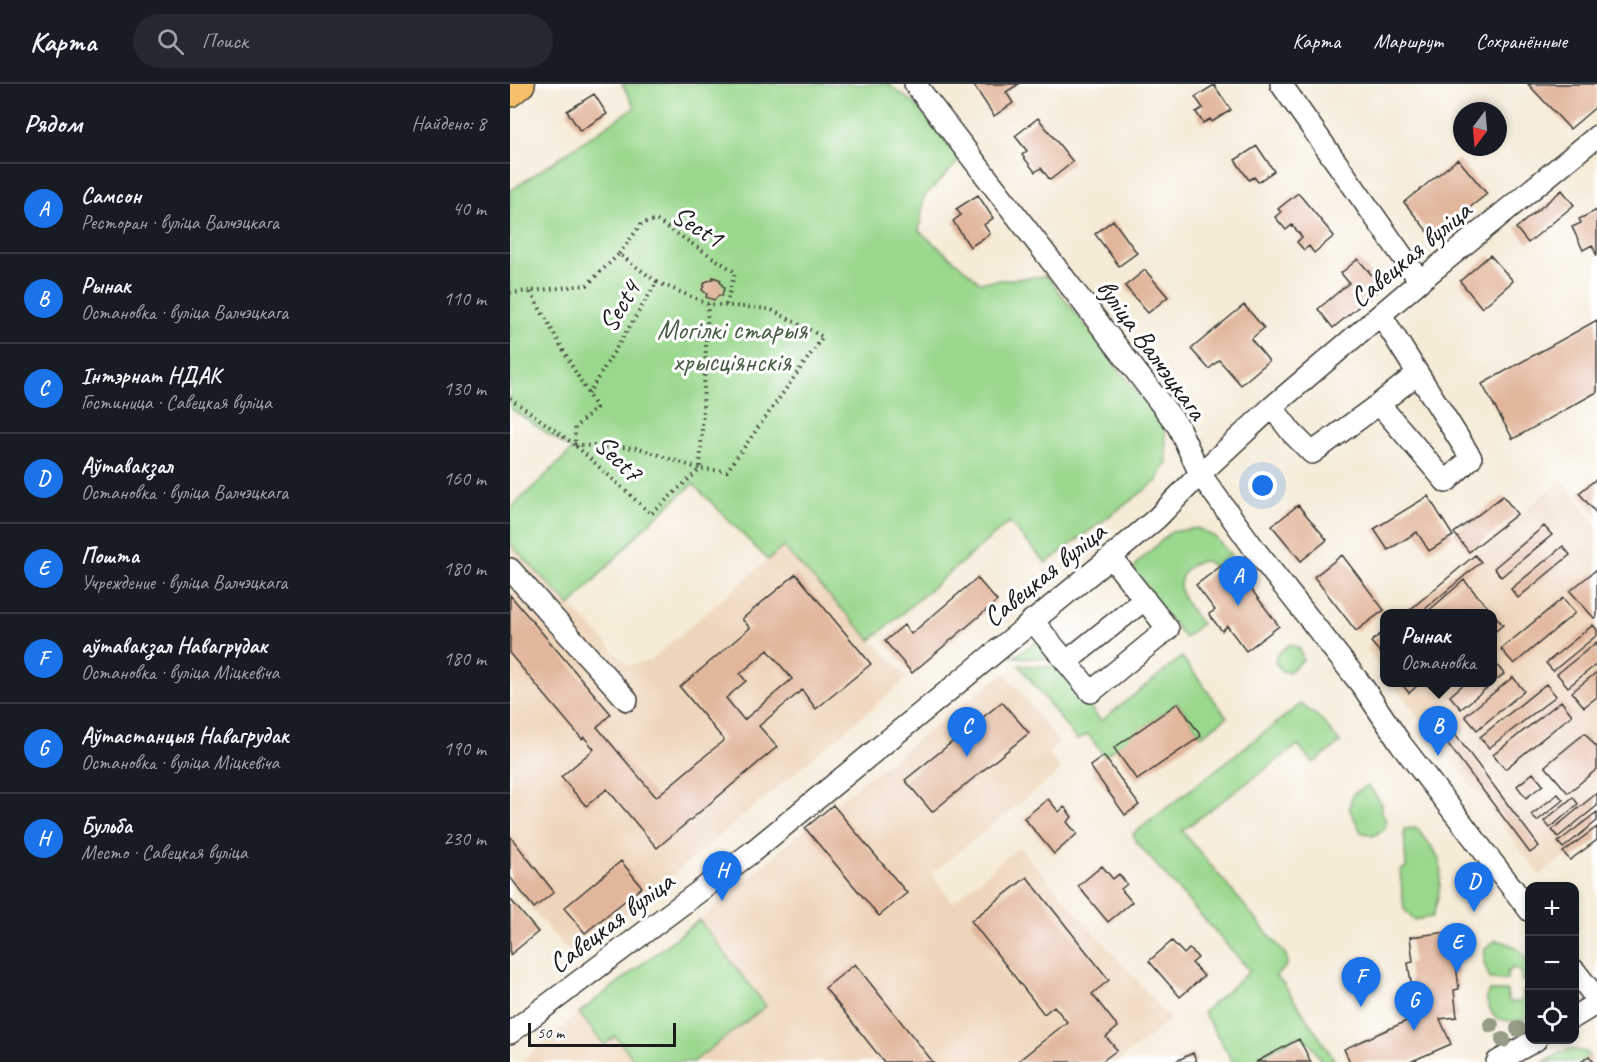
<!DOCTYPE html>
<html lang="ru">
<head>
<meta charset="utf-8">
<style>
  body { margin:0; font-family:Caveat,sans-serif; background:#242831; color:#f1f3f6 }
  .controls { position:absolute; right:18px; bottom:18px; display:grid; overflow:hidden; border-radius:12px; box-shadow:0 3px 9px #0003 }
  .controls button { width:54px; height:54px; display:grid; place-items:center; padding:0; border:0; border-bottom:2px solid #363941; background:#171b24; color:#f1f3f6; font:30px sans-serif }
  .compass { position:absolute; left:943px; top:18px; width:54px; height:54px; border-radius:50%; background:#171b24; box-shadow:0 3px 9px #0003; rotate:196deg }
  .scale { position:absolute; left:18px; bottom:15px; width:148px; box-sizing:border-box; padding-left:6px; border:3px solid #1c1c1c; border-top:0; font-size:16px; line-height:21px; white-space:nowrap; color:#1c1c1c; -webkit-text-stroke:4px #fff; paint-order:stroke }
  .you { position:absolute; left:753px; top:402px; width:21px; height:21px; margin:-15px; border:4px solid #fff; border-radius:50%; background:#1a73e8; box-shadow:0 0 0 9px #1a73e833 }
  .badge { display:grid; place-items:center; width:39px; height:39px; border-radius:50%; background:#1a73e8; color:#fff; font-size:20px; font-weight:700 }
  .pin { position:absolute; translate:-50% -50px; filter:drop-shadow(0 2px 3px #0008) }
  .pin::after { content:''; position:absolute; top:32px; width:21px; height:18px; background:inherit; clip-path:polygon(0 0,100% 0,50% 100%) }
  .popup { position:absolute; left:870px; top:525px; width:117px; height:78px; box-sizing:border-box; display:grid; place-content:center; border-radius:12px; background:#171b24; filter:drop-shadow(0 2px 4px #0005); font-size:20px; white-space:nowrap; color:#9ea1a6 }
  .popup b { font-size:22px; color:#f1f3f6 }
  .popup::after { content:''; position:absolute; left:50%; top:100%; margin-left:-12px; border:12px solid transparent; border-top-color:#171b24 }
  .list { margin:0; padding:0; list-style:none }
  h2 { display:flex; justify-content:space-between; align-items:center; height:78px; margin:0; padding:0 24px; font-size:26px }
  h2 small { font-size:20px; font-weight:400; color:#9ea1a6 }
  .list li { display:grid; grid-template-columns:39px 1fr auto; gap:18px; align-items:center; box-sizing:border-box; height:90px; padding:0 24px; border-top:2px solid #363941 }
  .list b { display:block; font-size:22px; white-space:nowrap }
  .list p { margin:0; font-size:20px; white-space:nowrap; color:#9ea1a6 }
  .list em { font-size:20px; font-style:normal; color:#9ea1a6 }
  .icon { flex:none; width:33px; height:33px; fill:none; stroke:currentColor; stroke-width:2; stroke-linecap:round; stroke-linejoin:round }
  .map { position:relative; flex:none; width:1087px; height:978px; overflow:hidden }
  header { display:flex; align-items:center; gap:36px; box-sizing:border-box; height:84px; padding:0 30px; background:#171b24; border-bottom:2px solid #363941 }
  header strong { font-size:28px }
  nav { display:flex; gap:33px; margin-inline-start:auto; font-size:21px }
  .search { width:420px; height:54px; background:#242831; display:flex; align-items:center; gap:15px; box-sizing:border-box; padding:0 21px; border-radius:33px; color:#9ea1a6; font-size:22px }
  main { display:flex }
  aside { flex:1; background:#171b24 }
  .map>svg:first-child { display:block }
  .built { fill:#eed6bb }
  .green { fill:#9ad88d; stroke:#5b7a54; stroke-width:1.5 }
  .building { fill:#e2b69b; fill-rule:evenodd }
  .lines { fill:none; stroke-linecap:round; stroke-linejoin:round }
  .minor-casing { stroke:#3d3b38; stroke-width:24 }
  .major-casing { stroke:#3d3b38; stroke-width:30 }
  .path { stroke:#3d3b38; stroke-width:4; stroke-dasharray:1.5 4.5; stroke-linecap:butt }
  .minor { stroke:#fff; stroke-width:21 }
  .major { stroke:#f6c06b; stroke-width:27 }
  .tree { fill:#969d86 }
  .labels { text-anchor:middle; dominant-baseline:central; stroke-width:6; stroke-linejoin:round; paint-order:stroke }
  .street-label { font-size:28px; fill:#1c1c1c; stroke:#fff }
  .park-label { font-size:28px; fill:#485e44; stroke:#fff }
</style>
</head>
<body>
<header>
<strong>Карта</strong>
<div class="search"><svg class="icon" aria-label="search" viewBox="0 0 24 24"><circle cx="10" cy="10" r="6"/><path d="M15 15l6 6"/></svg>Поиск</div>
<nav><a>Карта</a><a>Маршрут</a><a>Сохранённые</a></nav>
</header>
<main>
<aside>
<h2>Рядом<small>Найдено: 8</small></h2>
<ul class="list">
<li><span class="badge">A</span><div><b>Самсон</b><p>Ресторан · вуліца Валчэцкага</p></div><em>40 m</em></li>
<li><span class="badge">B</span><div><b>Рынак</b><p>Остановка · вуліца Валчэцкага</p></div><em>110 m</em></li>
<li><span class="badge">C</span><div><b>Інтэрнат НДАК</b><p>Гостиница · Савецкая вуліца</p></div><em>130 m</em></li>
<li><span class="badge">D</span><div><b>Аўтавакзал</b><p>Остановка · вуліца Валчэцкага</p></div><em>160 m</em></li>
<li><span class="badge">E</span><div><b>Пошта</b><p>Учреждение · вуліца Валчэцкага</p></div><em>180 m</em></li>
<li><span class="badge">F</span><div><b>аўтавакзал Навагрудак</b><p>Остановка · вуліца Міцкевіча</p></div><em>180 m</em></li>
<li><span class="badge">G</span><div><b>Аўтастанцыя Навагрудак</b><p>Остановка · вуліца Міцкевіча</p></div><em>190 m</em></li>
<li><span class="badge">H</span><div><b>Бульба</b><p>Место · Савецкая вуліца</p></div><em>230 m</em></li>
</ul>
</aside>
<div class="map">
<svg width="1087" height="978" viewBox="0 0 1087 978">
  <rect width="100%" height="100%" fill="#fff"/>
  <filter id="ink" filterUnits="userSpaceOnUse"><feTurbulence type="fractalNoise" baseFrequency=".0167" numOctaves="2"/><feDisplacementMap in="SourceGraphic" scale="12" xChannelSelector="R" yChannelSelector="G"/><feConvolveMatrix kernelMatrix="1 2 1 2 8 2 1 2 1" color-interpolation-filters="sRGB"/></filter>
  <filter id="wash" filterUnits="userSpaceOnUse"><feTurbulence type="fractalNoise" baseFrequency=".008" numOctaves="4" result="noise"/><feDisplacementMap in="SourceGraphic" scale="24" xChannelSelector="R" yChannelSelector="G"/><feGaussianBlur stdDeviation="1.35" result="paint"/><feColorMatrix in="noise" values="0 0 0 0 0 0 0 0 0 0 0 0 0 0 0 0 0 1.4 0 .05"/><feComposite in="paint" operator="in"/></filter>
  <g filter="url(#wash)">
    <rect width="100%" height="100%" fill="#f5ebd6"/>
    <path class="built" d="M1052,395L1087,441V749L1030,791L882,599L982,598V530L895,529Z
      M0,460L118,581L140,577L273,463L398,594L64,874L0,800Z
      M874,548V588L856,564Z
      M495,588L549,659L539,668L551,686L421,790L442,819L509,763L661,935L607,978H183L256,922L106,952L126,978H11L69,929L189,836L323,721Z"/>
    <path class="green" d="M112,0H378L406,21L451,75L414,113L409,147L470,198L537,192L655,345L657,378L647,397L536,479L499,438L361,556L273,463L258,476L183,400L136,442L60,522L0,460V425L62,366L0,324V107L125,23Z
      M687,444L705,453L721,471L704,483L696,477C687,477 681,479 676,486C660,505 680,524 691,540L675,554L624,490L626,480L661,448Z
      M528,557L542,575L503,573Z
      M780,560L790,565L793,576L779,588L772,587L765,578L766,572Z
      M672,573L717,633L691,652L668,619L594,672L578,650L567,656L509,581L548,583L591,637Z
      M791,620L812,636L830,659L803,679L788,661L672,747L776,871C780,883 773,885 765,892L773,899L824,975L818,978H812L799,958L789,952L740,978H723L693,928L740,887L627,759L623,750Z
      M858,701L872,720L871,728L876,736L875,745L863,752L851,748L839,724L843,710Z
      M906,744C913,752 922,761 927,771C935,785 928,819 922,833L904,836L894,825L890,787L896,783L894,745Z
      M189,836L256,922L183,978H126L105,952L94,961L69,929Z
      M986,856C1001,859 1015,866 1020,882C1021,886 1019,892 1019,896L1012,897L1011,888L1003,884L997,889V896L980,895L974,879L975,865Z
      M979,907H997L998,915L1001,918H1010L1013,915V908L1019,907V931L1014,936C990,938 982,938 976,913Z
      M1059,965L1076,968L1079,972L1071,978H1033Z"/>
    <g id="blocks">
      <path class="building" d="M463,0H509L496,8L503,19L484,32Z
        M1018,0H1087V22L1060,45Z
        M704,1L721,26L702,38L700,35L693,39L686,28L693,24L685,13Z
        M84,10L97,30L70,47L57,27Z
        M528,34L563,78L540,96L531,84L525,88L512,71L517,67L505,52Z
        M747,62L764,87L748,98L744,93L739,96L725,76Z
        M948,75L977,110L922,153L894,118Z
        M1052,106L1064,121L1018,159L1006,144Z
        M788,109L824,152L804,169L799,162L794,166L787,158L792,153L782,141L776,146L765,133L771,128L768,125Z
        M468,111L483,134L474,141L480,150L460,163L443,137L451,131L446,125Z
        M1087,126V172L1082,161L1073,166L1062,143L1071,139L1069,135Z
        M603,136L627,169L609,182L585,150Z
        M980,171L1003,197L972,224L950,197Z
        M848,175L872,203L823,244L808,225L839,199L831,189Z
        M635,186L658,213L638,229L615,202Z
        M203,193L211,196L210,198L214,204L212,212L209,211L204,216L196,213L197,210L192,206L195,198L203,195Z
        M734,221L754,244L741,255L759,277L731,301L709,276L699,285L681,265Z
        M1087,236V308L1003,355L972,300Z
        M1085,396L1087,398V430L1069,409Z
        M918,412L943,452L919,467L907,448L878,466L864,445Z
        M993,412L1007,430L959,468L944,449Z
        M788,421L817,456L791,477L762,442Z
        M1034,442L1042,451L991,493L984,484Z
        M1053,462L1060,471L1008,514L1001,505Z
        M832,471L874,526L846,547L804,493Z
        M965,471L971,478L909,530H895Z
        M719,476L769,542L736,567L717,542L712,547L700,532L699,530L705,526L686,501Z
        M1087,485V532L1084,534L1060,507Z
        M286,490L361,580L306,625L292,606L249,642L267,663L147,764L97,705L76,722L51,693L84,665L74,653L72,655L0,570V511L101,630L87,643L146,713L214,656L170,603L240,544L232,535ZM258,566L282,595L234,636L216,614L236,597L230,590Z
        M467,494L487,517L402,589L375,557L394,541L401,550Z
        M954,496L993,541L982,550V530H915Z
        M1053,514L1065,529L1004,580L991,565Z
        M1083,541L1087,546V551L1043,587L1036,579Z
        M874,547V573L861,558Z
        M1087,558V580L1058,603L1047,590Z
        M982,575L994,590L951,625L940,612L956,598H982Z
        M1087,588V613L1074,623L1062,608Z
        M1003,593L1014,607L967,646L955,632Z
        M890,598H902L906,603L899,609Z
        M1036,600L1046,612L979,664L970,653Z
        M1051,617L1062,631L995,685L983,671Z
        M492,618L519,649L422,728L395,696Z
        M668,619L691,652L627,696L604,664Z
        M926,625L1029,762L1020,769L917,632Z
        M1075,649L1087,664V685L1058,709L1035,682Z
        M594,672L629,721L615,731L580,682Z
        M1023,689L1033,701L1016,714L1007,702Z
        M1087,709V722L1048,753L1042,746Z
        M1048,710L1053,716L1027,737L1021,731Z
        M1063,713L1068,720L1040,744L1034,737Z
        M538,715L549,728L554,723L557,726L562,733L557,738L567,750L544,770L514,734Z
        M323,721L397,809L369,832L295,744Z
        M1087,728V737L1053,764L1048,758Z
        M1087,743V756L1060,776L1053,768Z
        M0,752L44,808L24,824L0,793Z
        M111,777L132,803L75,849L54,824Z
        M592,782L603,795L609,790L617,800L611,805L622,818L598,838L568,802Z
        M517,793L599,896L582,910L608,943L596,953L607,966L591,978H507L557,938L544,922L534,930L461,837Z
        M0,815L28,848L0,871Z
        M937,848L940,873H945L949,905L944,906L947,933L930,935L941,960L900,978H840L834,965L910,931L907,910L903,911L898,879L903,878L900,853Z
        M662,857L674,870L679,865L682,867L688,874L682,879L694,892L670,913L639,877Z
        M345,880L423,978H374L315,904Z
        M789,955L801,978H746Z
        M683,969L687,978H664Z
        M1079,972L1084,978H1071Z"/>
    </g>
  </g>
  <g filter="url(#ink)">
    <use href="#blocks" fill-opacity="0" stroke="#3d3b38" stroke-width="1.5"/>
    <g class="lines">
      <defs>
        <path id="minor" d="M405,0L668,342L690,390L746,467L853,603L891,660L1020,827
          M771,0L910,197
          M869,320L907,290
          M762,323L782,349L802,369L869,320L936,398L961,374L871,231
          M0,485L117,616
          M522,536L581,608L658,545L601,473
          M556,578L635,515
          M1064,886L1087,915
          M1064,933L1087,919
          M0,949L242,768L601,473L647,434L690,390L762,323L910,197L1087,52
          M987,978L1026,956"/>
        <path id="major" d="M0,9L11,0"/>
      </defs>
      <use href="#minor" class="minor-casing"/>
      <use href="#major" class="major-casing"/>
      <path class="path" d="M109,170L132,139L146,136L225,188L216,221
        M147,198L198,220L260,225L313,253L217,387L190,385L198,220
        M0,209L20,207
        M0,314L65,361V343L86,324L78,310L20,207L77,201L109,170L147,198L78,310
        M65,361L128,364L190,385L141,430Z"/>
      <use href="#minor" class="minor"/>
      <use href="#major" class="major"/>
    </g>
    <g class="tree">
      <circle cx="981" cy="941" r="8"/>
      <circle cx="1008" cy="945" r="8"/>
      <circle cx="993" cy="956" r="8"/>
    </g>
  </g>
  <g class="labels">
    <g class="street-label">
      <text transform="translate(188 142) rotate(32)">Sect1</text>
      <text transform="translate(900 170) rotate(-40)">Савецкая вуліца</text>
      <text transform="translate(109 222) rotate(-59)">Sect4</text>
      <text transform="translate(642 265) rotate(54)">вуліца Валчэцкага</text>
      <text transform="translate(109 374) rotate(44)">Sect7</text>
      <text transform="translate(534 490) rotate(-39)">Савецкая вуліца</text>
      <text transform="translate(101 838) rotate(-37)">Савецкая вуліца</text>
    </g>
    <g class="park-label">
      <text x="222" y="245">Могілкі старыя<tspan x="222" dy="32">хрысціянскія</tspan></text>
    </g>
  </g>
</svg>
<div class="controls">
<button>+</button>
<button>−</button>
<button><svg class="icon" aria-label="locate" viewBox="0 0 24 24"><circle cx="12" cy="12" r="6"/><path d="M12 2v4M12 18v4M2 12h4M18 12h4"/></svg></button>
</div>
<svg class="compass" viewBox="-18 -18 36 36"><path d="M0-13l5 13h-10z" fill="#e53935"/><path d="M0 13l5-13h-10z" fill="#9ea1a6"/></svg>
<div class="scale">50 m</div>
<div class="you"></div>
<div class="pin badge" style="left:728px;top:522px">A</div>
<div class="pin badge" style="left:928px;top:672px">B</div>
<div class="popup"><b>Рынак</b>Остановка</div>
<div class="pin badge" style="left:457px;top:673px">C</div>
<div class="pin badge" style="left:964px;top:828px">D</div>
<div class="pin badge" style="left:947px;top:889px">E</div>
<div class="pin badge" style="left:851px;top:923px">F</div>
<div class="pin badge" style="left:904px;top:947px">G</div>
<div class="pin badge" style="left:212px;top:817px">H</div>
</div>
</main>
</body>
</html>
